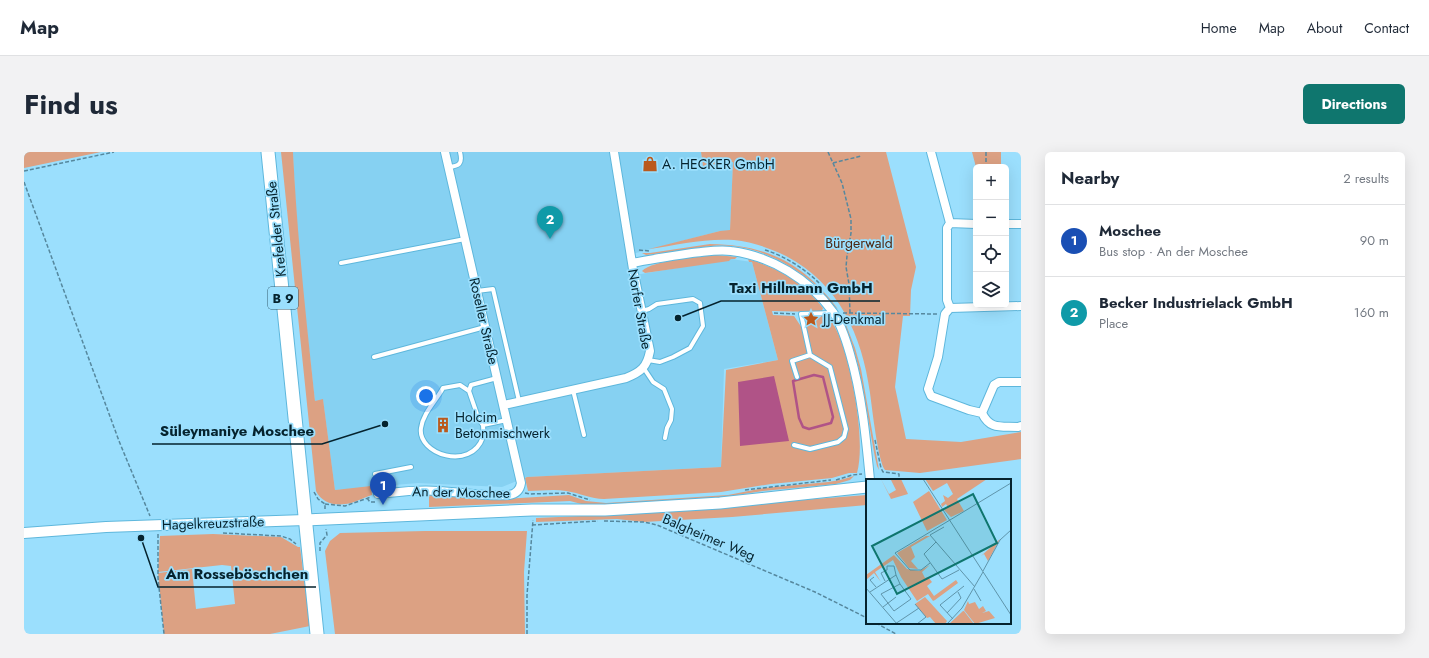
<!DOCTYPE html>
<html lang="en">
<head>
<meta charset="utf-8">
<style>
  body { margin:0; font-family:Jost,sans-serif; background:#f2f2f3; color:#1f2937 }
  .controls { position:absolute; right:12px; top:12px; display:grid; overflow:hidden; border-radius:6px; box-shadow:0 4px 16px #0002 }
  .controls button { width:36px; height:36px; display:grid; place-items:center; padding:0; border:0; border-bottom:1px solid #e0e1e3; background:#fff; color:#1f2937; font:20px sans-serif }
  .you { position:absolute; left:402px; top:244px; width:14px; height:14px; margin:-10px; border:3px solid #fff; border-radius:50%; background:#1a73e8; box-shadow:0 0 0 6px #1a73e833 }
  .badge { display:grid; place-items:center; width:26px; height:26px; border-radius:50%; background:#0f766e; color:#fff; font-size:13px; font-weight:700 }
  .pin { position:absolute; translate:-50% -33px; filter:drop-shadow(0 1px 2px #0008) }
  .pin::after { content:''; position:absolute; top:21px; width:14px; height:12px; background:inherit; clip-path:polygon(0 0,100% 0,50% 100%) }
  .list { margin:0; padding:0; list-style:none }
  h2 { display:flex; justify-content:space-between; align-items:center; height:52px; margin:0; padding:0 16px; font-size:17px }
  h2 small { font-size:13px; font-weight:400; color:#747a83 }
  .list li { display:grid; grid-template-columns:26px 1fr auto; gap:12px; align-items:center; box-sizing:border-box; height:72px; padding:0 16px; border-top:1px solid #e0e1e3 }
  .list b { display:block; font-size:15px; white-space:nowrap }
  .list p { margin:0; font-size:13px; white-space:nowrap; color:#747a83 }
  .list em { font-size:13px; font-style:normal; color:#747a83 }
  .icon { flex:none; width:22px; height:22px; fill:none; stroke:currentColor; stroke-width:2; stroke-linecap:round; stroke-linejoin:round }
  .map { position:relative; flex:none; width:997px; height:482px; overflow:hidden; border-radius:6px }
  header { display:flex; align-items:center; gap:24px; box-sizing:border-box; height:56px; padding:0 20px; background:#fff; border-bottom:1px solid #e0e1e3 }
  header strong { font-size:19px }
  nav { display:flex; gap:22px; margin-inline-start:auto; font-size:14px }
  .intro { display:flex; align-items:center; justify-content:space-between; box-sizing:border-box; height:96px; padding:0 24px }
  h1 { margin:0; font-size:28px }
  .button { padding:10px 18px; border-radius:6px; background:#0f766e; color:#fff; font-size:14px; font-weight:700 }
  main { display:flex; gap:24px; padding:0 24px }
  aside { flex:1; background:#fff; border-radius:6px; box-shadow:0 4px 16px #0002 }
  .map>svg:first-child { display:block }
  .built { fill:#86d1f2 }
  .green { fill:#dca183 }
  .water { fill:#b05387 }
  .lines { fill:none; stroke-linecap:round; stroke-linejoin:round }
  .stream { stroke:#b05387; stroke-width:2.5 }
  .service-casing { stroke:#5eb7dc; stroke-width:6 }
  .minor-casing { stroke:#5eb7dc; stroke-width:10 }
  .tertiary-casing { stroke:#5eb7dc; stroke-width:12 }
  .secondary-casing { stroke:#5eb7dc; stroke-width:13 }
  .primary-casing { stroke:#5eb7dc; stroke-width:15 }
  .path { stroke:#56889e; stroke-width:1.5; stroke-dasharray:4 2; stroke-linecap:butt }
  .service { stroke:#fff; stroke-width:4 }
  .minor { stroke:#fff; stroke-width:8 }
  .tertiary { stroke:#fff; stroke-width:10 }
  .secondary { stroke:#fff; stroke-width:11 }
  .primary { stroke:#fff; stroke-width:13 }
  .labels { text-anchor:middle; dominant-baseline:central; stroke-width:3.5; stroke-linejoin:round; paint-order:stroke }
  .shield { fill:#9bdffd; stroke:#325b6c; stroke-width:1 }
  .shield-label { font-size:13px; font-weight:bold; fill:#05232e }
  .poi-label { font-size:14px; fill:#05232e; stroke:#9bdffd; text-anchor:start }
  .street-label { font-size:14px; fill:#05232e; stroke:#9bdffd }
  .park-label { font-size:14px; fill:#4d2611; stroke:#9bdffd }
  .inset-road { fill:none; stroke:#5f94aa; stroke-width:1 }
  .view { fill:#0f766e; fill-opacity:0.15; stroke:#0f766e; stroke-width:2 }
  .inset-edge { fill:none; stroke:#05232e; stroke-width:2 }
  .leader { fill:none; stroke:#05232e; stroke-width:1.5 }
  .callout-dot { fill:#05232e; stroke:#9bdffd; stroke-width:1.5 }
  .callout-label { font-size:15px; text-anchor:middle; font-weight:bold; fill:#05232e; stroke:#9bdffd; stroke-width:3.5; stroke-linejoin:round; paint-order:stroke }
</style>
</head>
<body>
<header>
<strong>Map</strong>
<nav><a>Home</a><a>Map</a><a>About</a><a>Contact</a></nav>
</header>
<div class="intro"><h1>Find us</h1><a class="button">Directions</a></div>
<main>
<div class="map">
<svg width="997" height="482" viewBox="0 0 997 482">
  <rect width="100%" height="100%" fill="#9bdffd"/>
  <path class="built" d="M269,0H677L679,14L709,10L706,79H696L608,102L611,123L707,107L728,110L754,208L700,217L697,315L503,325L478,335L394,331L311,338L299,248L291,249L276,117L271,43Z"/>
  <path class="green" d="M0,0H77L0,16Z
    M257,0H269C273,83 282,166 291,249L299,247L311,338L347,334L348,343C341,345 328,352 321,352C310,354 297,350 292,339Z
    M677,0H862L892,115L887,138L886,164H879L871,235L882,287L937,290L997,280V307L896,321L861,318C854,310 848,255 846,241C838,183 815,132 762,104C746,96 728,90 710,88C681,86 653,93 625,97L696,79L706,78L709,10L679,14Z
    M948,0H977V15H952Z
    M686,92C744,93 779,111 814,157C803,149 796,135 784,127C757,106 724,91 688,94C666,96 644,101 622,103L618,101H626Z
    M692,103L713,105L711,107H707L705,109L621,121L618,119C629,108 675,105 692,103Z
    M724,107C754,116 780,131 799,156L798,159L794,160L748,159L749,163L770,164L778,176L783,175L785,164H805C809,171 813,179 816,186C828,217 842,289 833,321H825L808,326L747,332L697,340L580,347C567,347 556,341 542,339C530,337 516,339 504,339L501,326L503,325L697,315L702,218L754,208L728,110H725Z
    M819,165L831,196L837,217L855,318L853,314C842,264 840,214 818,167Z
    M830,324L826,328L812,332L739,339L700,345L565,354L546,349L405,355V342L478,347L545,343L562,349L582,351L704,343L740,336L804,330L816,328Z
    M843,343V353L708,365L620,370L593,367L512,370V366L580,363Z
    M401,379H503L500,420L501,482H311L301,399L306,389L316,381Z
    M189,382L257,385L274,395H276L286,474L246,482H140L134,421L168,417L172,457L211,452L207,414L198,413L134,420L136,384Z"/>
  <path class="water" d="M750,224L765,289L716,294L714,230Z"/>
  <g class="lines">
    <path class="stream" d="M790,223L799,225L809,265L807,271L785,277L779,275L775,266L769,229Z"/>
    <defs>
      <path id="service" d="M425,15C435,14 439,12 436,0
        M317,111L441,87
        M453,139L469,137L495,249
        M618,159L625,157L633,152L669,147L676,151L679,174L666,196L649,205L636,210L624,208
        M350,205L461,175
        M619,215L629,230L640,237L648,257L647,268L643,276L641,286
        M773,225L768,209L786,203
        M473,226L447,233L445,239L455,268L459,273L483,268
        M549,238L560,283
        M445,239L436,233L419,236C412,249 399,261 397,276C393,302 447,320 459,285C460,281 459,276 459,273
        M770,293L786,297L814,290L820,285L822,277L806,215L786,203L777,162L809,161
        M351,322L387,315"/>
      <path id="minor" d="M907,0L926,71L952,72
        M926,71L923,76V148L926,156L997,154
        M982,72H997
        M608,111C628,107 648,104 668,101C681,100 694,97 707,99C747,104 785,127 809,160C817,172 822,188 826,202C838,243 842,286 846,328
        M926,156L921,162L914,205L904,237L907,244L945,258L958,261L970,233L975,230H997
        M480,253L602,226C617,220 623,215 626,199L609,117L590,0
        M958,261C966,278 977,274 994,275L997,274
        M354,342C374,340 394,337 414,339C436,340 463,345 485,343C492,342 496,338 497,331L421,0"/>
      <path id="tertiary" d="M0,381L82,375L281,368"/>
      <path id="secondary" d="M281,368L508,358H581L696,351L843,335"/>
      <path id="primary" d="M244,0L293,482"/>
    </defs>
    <use href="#service" class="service-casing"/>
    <use href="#minor" class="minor-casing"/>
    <use href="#tertiary" class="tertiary-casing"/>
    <use href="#secondary" class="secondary-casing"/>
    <use href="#primary" class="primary-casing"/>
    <path class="path" d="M804,0L818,31L827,67V81L823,104L822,115L825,132L826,161
      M962,0V15
      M809,11L837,4
      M0,19L90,0
      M0,30L95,289L126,364
      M615,98L625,99
      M741,98C761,104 781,117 795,131
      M750,161L771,162
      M819,161L913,162
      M851,288L857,316L859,320L875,322V328
      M812,328L828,323L838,322
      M721,338L807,328
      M290,340L294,347L301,352V357
      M501,341L506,342L544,341L566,348
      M343,346L346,350H351
      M301,352L321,354L347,345
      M580,369L620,370L633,373L791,440L843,466
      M508,373L574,369
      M199,381L257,384L266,387L272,392
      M134,382V426L140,482
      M296,399V391L303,383L302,377
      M852,471L872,482
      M503,482V443L509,368"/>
    <use href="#service" class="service"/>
    <use href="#minor" class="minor"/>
    <use href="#tertiary" class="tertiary"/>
    <use href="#secondary" class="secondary"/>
    <use href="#primary" class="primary"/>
  </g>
  <defs>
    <symbol id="shop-bare" viewBox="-9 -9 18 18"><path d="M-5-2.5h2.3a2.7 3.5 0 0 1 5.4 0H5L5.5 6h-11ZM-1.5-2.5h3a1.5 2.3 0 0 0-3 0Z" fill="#ba591c" stroke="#9bdffd" stroke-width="2.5" paint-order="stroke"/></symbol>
    <symbol id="sight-bare" viewBox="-9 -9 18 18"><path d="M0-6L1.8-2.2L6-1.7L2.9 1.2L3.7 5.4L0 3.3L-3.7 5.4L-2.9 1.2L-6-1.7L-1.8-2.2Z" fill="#ba591c" stroke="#9bdffd" stroke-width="2.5" paint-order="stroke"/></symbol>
    <symbol id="building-bare" viewBox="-9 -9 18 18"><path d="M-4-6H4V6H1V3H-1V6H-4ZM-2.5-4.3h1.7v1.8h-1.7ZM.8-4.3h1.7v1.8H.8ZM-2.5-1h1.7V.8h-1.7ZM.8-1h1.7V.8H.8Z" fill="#ba591c" stroke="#9bdffd" stroke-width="2.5" paint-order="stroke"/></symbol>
  </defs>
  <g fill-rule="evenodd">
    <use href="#shop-bare" x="615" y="1" width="22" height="22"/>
    <use href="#sight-bare" x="776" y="156" width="22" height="22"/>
    <use href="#building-bare" x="408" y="262" width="22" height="22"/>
  </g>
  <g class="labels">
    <rect class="shield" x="244" y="135" width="30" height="22" rx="3"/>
    <g class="shield-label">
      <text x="259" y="146">B 9</text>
    </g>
    <g class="poi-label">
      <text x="638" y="12">A. HECKER GmbH</text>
      <text x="799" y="167">JJ-Denkmal</text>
      <text x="431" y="265">Holcim<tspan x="431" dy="16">Betonmischwerk</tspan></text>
    </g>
    <g class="street-label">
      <text transform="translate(252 77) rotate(-96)">Krefelder Straße</text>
      <text transform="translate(616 157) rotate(80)">Norfer Straße</text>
      <text transform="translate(460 169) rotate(77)">Roseller Straße</text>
      <text transform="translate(437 340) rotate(1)">An der Moschee</text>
      <text transform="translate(189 371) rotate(-2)">Hagelkreuzstraße</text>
      <text transform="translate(685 385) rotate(23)">Balgheimer Weg</text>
    </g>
    <g class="park-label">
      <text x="835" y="91">Bürgerwald</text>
    </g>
  </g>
  <g transform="translate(842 327)">
    <rect width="145" height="145" fill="#9bdffd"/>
    <path d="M15,0L23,15L30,11L25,1L35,0L42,15L25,20ZM59,0H121L91,20L98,32L85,38L78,31L82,28L80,25L76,28L75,25L79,22L77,16L82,19L87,15L81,4L67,12ZM63,12L81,41L61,52L47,23ZM65,54L60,57H64L45,68L49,78L45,82L52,90L43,89L31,74ZM134,60L122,82L118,75L115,77ZM28,76L41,90L53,92L64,86L56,93L59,99L62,98L66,103L61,107L68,117L90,101L92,104L69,121L67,122L62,115L51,122L35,98L27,81L9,93L15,103L8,94L0,101V96ZM59,118L81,142L79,145H70L64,138L61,139L49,125ZM102,122L103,125L109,123L113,130L117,127L120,132L116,134L123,132L129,139L109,145L98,131L107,128L98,131ZM98,132L108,145H83L97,132Z" fill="#dca183"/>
    <path class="inset-road" d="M57,0L145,136M84,41L145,4M78,48L64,56L109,108M70,63L58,75L76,100L93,91M29,74L44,91H55L64,84M29,74L84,41M117,92L134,61L145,51M8,98L4,101L10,108M19,102L15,94L21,91V87H28L30,96M34,105L45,120L28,132L15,115ZM0,109L31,145M108,110L115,122M4,113L30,96L34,105M49,125L60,138L51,145M17,128L30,118M81,134L95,119L92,113M87,140L74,126L98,107M29,145L53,129M81,145L96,129L117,93"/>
    <path class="view" d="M107,15L131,64L31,115L6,67Z"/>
    <rect width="145" height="145" class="inset-edge"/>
  </g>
  <path class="leader" d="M654 166L697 149H856M361 272L298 292H128M117 386L134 435H292"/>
  <g class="callout-dot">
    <circle cx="654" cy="166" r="4"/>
    <circle cx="361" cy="272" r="4"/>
    <circle cx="117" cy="386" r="4"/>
  </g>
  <g class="callout-label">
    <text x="777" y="141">Taxi Hillmann GmbH</text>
    <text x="213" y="284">Süleymaniye Moschee</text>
    <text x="213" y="427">Am Rosseböschchen</text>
  </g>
</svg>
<div class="controls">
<button>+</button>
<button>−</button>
<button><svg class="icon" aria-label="locate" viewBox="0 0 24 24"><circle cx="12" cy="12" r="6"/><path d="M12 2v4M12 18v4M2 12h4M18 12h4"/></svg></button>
<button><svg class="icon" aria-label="layers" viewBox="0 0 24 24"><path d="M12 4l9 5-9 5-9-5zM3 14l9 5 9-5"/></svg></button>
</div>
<div class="you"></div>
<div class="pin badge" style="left:359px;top:353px;background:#1a4fb4">1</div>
<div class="pin badge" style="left:526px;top:87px;background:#0f9aa8">2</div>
</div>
<aside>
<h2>Nearby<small>2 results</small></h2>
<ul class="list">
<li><span class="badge" style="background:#1a4fb4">1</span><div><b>Moschee</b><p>Bus stop · An der Moschee</p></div><em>90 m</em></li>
<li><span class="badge" style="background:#0f9aa8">2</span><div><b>Becker Industrielack GmbH</b><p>Place</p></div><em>160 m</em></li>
</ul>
</aside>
</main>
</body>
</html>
